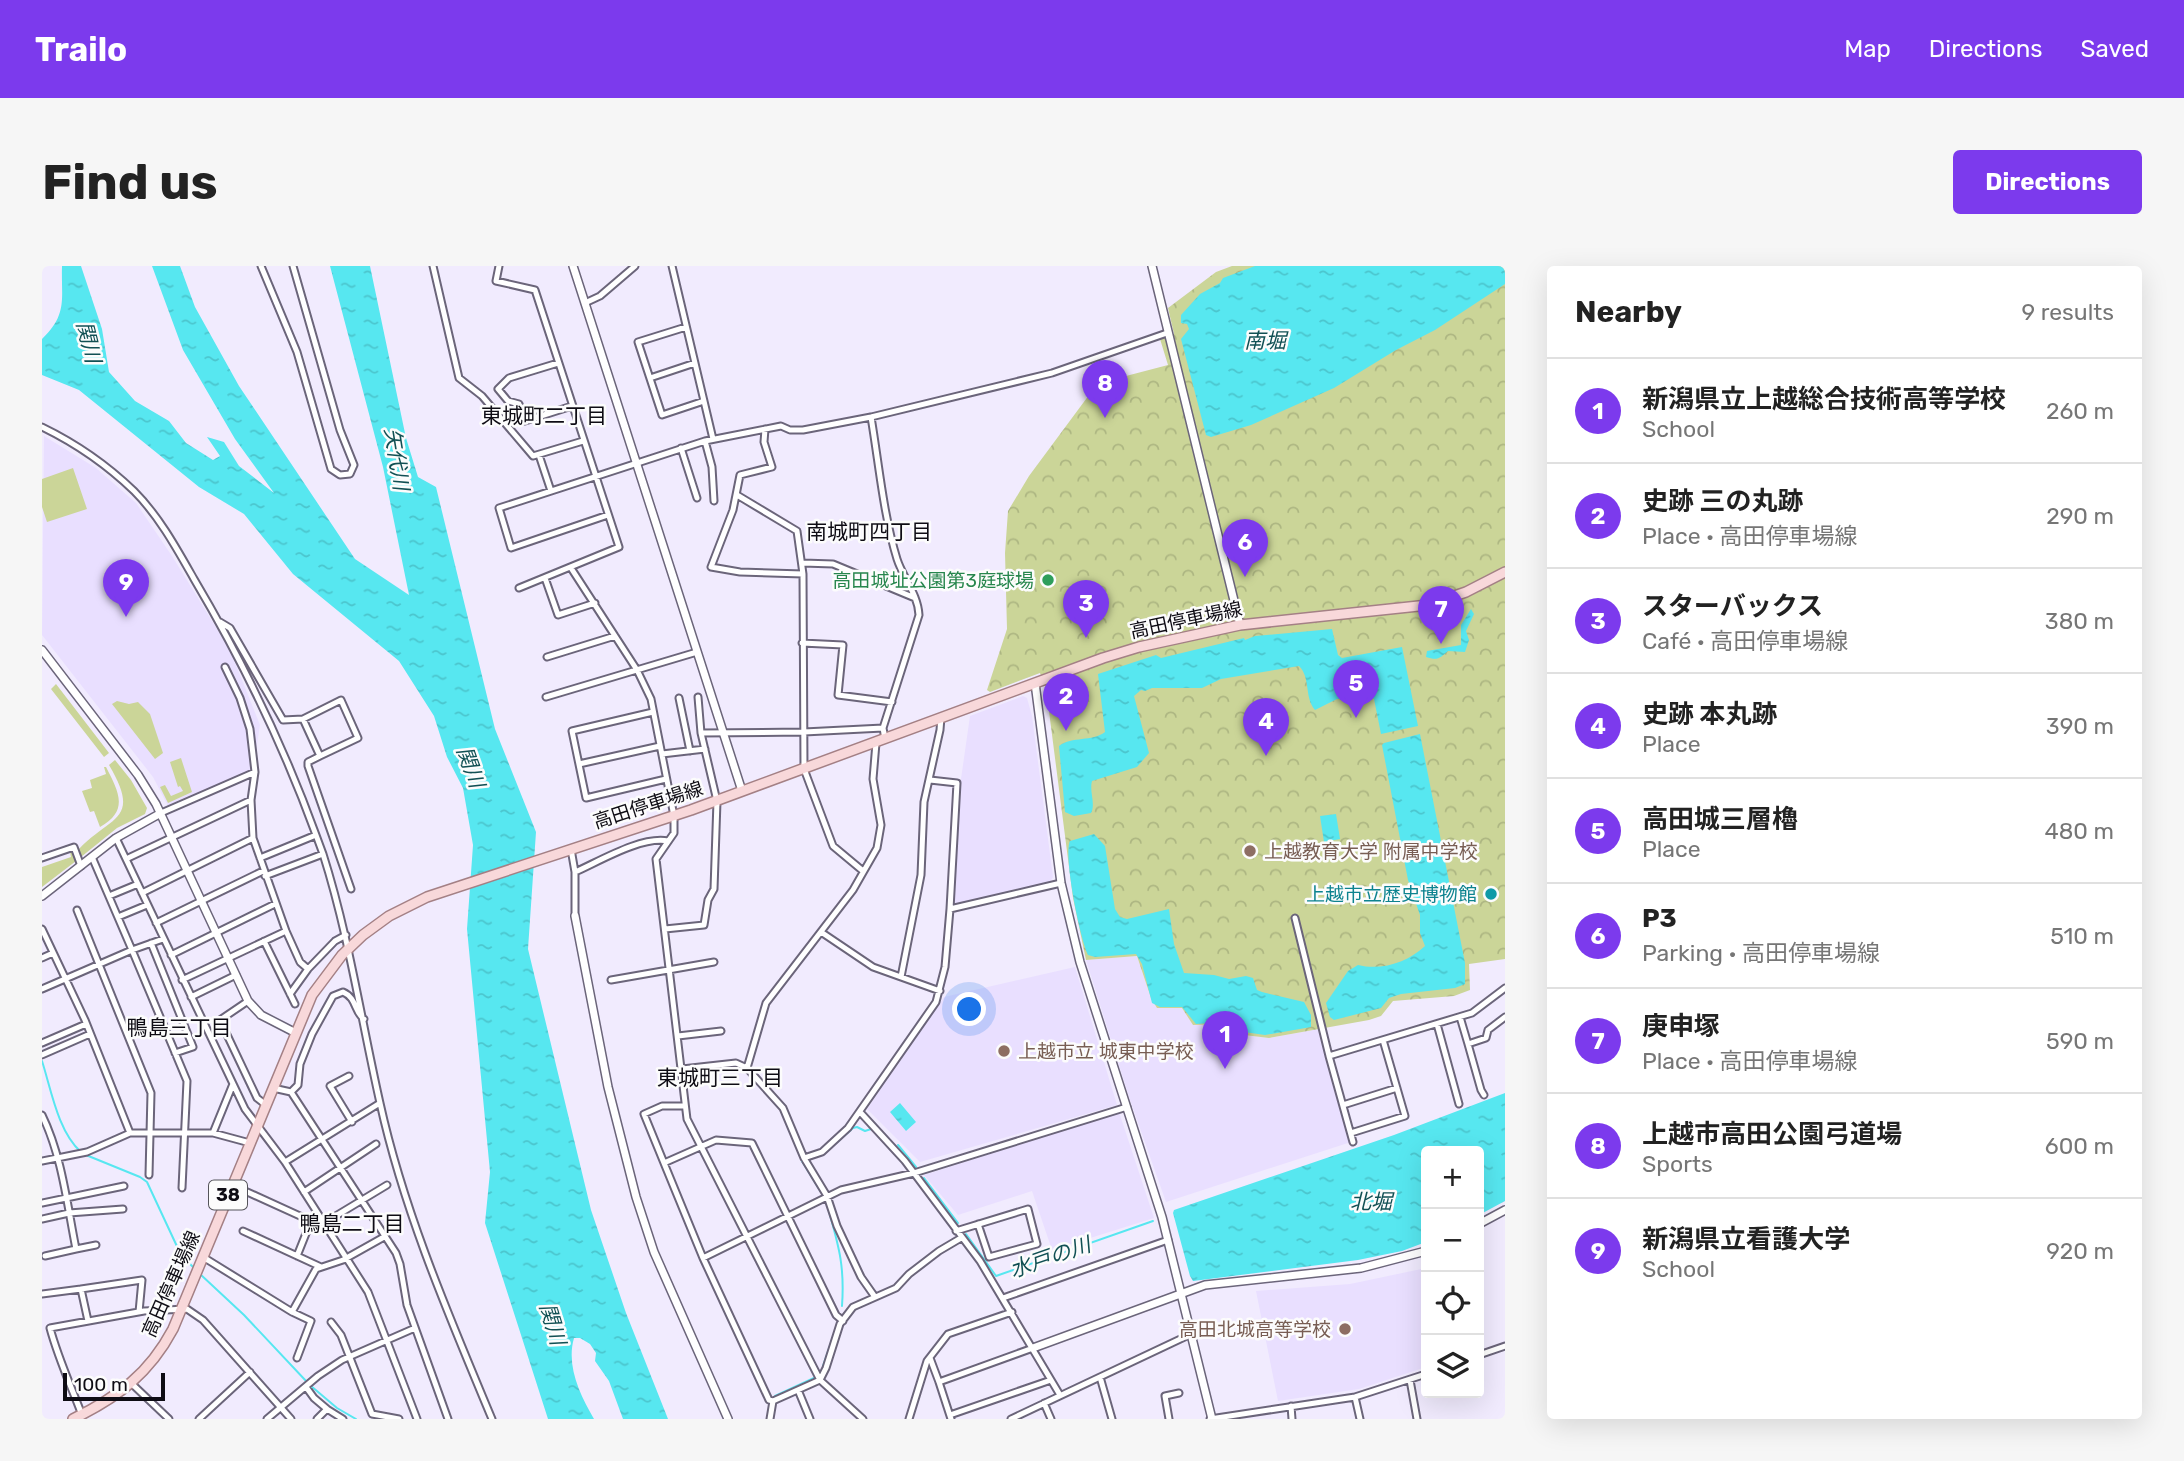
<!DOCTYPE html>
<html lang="en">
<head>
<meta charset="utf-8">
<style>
  body { margin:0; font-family:Rubik,"Noto Sans JP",sans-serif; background:#f6f6f6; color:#222 }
  .controls { position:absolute; right:21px; bottom:21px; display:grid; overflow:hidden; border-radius:7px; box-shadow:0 7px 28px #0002 }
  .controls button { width:63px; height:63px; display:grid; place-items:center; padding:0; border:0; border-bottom:2px solid #e0e0e0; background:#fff; color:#222; font:35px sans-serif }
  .scale { position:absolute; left:21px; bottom:18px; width:102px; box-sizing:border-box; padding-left:7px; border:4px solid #0e0c14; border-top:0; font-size:19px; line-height:24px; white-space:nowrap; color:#0e0c14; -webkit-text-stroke:5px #fcfcfc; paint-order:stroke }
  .you { position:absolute; left:928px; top:744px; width:24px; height:24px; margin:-18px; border:5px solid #fff; border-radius:50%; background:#1a73e8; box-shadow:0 0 0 10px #1a73e833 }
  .badge { display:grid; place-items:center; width:46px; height:46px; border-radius:50%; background:#7c3aed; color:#fff; font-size:23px; font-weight:700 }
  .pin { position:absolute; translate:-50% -58px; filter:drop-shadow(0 2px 4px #0008) }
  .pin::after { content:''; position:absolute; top:37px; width:24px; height:21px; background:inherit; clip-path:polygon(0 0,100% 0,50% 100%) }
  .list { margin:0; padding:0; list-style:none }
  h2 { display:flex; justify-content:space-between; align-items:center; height:91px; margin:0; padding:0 28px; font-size:30px }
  h2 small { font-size:23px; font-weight:400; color:#767676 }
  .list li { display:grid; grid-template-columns:46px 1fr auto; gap:21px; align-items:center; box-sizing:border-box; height:105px; padding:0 28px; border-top:2px solid #e0e0e0 }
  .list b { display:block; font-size:26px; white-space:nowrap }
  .list p { margin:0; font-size:23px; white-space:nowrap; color:#767676 }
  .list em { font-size:23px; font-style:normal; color:#767676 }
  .icon { flex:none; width:38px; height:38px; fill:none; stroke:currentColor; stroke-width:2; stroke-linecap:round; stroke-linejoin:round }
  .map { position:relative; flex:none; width:1463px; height:1153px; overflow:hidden; border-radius:7px }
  header { display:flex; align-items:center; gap:42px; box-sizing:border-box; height:98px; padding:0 35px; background:#7c3aed; color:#fff }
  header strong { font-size:33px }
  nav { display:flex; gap:38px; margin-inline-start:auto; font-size:24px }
  .intro { display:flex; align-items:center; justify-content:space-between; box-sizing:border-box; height:168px; padding:0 42px }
  h1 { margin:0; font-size:49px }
  .button { padding:18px 32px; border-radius:7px; background:#7c3aed; color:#fff; font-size:24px; font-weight:700 }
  main { display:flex; gap:42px; padding:0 42px }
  aside { flex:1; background:#fff; border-radius:7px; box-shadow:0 7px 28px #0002 }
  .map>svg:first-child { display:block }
  .built { fill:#e9dfff }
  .green { fill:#cbd598 }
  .park { fill:url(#park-crowns) }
  .water { fill:url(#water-ripples) }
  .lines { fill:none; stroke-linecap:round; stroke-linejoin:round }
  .stream { stroke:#57e7f0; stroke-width:2 }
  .minor-casing { stroke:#6b657a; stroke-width:9 }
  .tertiary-casing { stroke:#6b657a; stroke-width:10 }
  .primary-casing { stroke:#a48085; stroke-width:12 }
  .minor { stroke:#fff; stroke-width:5 }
  .tertiary { stroke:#fff; stroke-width:7 }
  .primary { stroke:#f8d8da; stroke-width:9 }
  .leisure-dot { fill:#2e9e5b; stroke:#fcfcfc; stroke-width:2.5 }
  .education-dot { fill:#8d6e63; stroke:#fcfcfc; stroke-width:2.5 }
  .culture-dot { fill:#0f9aa8; stroke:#fcfcfc; stroke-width:2.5 }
  .labels { text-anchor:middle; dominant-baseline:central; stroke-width:5; stroke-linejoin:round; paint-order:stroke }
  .shield { fill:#fcfcfc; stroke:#55545a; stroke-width:2 }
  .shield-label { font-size:18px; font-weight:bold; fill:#0e0c14 }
  .leisure-label { font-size:19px; fill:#27864d; stroke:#fcfcfc; text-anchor:end }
  .street-label { font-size:19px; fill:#0e0c14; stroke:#fcfcfc }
  .education-label { font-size:19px; fill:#785e54; stroke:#fcfcfc; text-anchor:start }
  .culture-label { font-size:19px; fill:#0d838f; stroke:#fcfcfc; text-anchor:end }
  .water-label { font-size:21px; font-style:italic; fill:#115054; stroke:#fcfcfc }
  .neighbourhood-label { font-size:21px; fill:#0e0c14; stroke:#fcfcfc }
</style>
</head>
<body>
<header>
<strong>Trailo</strong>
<nav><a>Map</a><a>Directions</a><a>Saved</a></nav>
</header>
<div class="intro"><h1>Find us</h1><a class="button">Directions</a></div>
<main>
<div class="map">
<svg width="1463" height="1153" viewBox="0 0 1463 1153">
  <defs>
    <pattern id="park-crowns" width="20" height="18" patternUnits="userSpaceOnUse" patternTransform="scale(1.75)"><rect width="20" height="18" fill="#cbd598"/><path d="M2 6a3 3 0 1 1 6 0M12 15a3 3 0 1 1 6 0" fill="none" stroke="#adb682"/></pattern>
    <pattern id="water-ripples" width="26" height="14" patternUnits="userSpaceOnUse" patternTransform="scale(1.75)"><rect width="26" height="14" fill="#57e7f0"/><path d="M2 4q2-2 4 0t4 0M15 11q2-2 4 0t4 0" fill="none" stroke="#4bc5cd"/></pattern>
  </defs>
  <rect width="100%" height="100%" fill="#f1ebfe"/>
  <path class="built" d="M2,170L54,202L94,237L130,290L188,384L218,459L211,504L126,540L111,511L0,369Z
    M981,430L985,432L990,450L1011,611L1008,616L915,638L911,637L915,541L928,450Z
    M1095,690L1109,732L1140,742L1152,759L1185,758L1202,769L1227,772L1277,763L1309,876L1124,936L1088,834L1044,694Z
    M1033,701L1075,839L878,896L825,843L902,731Z
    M1077,846L1112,952L1010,984L990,925L916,949L882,909Z
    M1384,1002V1101L1317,1123L1236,1135L1214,1025L1308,1018Z"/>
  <path class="green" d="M31,202L45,243L5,256L0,241V213Z
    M14,418L67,487L62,491L9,423Z
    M75,435L87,438L96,436L108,448L121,487L113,493L70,438Z
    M139,492L150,526L126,537L118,521L123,519L129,530L141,525L138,520L136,521L128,496Z
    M73,494L89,514L105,542L103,548L75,562L39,591L37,583C69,549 100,555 67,499Z
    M62,501H64C76,525 88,544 58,561L52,545L48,546L40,525L50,522L48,514L64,508Z
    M28,586H30L34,595L0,621V601L29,591Z"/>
  <path class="park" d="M1190,0H1463V693L1427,698L1428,724L1412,730L1351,735L1339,750L1327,754L1227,772L1202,769L1185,758L1151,759L1140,742H1115L1109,732L1095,690L1044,694L1031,632L1004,422L998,407L948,426L945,424L965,363L963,287L966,245L987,210L1047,129L1070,124L1084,110L1126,99L1118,73L1132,68L1126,42L1174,6Z"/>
  <path class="water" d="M20,0H39L60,63L67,106L93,135L127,155L144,177L171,194L178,190L165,171L182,176L197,200L232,227L193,173L141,84L110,0H138L153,41L197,120L313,293L367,329L341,201L288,0H328L364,172L376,211L394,221L453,463L494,566L486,683L549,944L584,1047L626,1153H581L567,1115L553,1095L554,1087L548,1078L538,1072H532C524,1100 538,1129 552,1153H506L443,957L448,906L425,663L431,579L421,522L405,491L392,450L357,395L251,308L202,248L157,221L37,124L0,109V73C26,48 19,33 20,0Z
    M1213,0H1463V18L1393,64L1354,84L1292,122L1209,159L1169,171L1164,169L1139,73L1147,63L1145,58L1139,57V49L1158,28L1178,17L1181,12Z
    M1429,343L1432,348L1424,365L1427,374L1423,386L1406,385C1398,392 1396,395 1384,391L1385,385L1419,379V359Z
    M1290,363L1296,389L1300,392L1360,381L1376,460L1339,468L1332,433L1329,431L1295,433L1273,444C1262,431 1269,412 1257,400L1179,413L1160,422H1110L1103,425L1099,424L1092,430L1107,487L1095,501L1050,515C1047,525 1054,538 1049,547L1032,550L1023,546L1017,480C1030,470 1050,476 1063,466L1056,408L1114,389L1119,392L1202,372L1203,374L1213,370Z
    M1378,468L1423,697V718L1413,722L1359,728L1347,732L1339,742L1292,754L1288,751L1284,737L1306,705L1316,699C1340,705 1366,696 1383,680L1378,667V649L1366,614L1340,479L1342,477Z
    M1294,548L1298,573L1282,576L1278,550Z
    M1052,568L1063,580L1073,643L1078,651L1085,653L1127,643L1132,678L1142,707L1172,709L1187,713L1204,710L1211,712L1215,724L1220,726L1262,736L1269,749V761L1223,769L1202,766L1185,756L1154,758L1140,741H1118L1110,737L1100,698L1094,688L1053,691L1046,689C1038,673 1021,589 1028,575Z
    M1463,827V935L1437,949V885H1384V976L1360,985L1316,994L1151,1015L1148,1010L1131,947L1132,944L1352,869Z
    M858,837L874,856L864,865L848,846Z"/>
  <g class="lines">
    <path class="stream" d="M0,795C9,823 16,866 39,886
      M856,879L874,901
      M786,884L811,862L815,861L823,865L829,863
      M44,889L98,911L105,916L139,989L152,1002
      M760,895L779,926
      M882,912L916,957
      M785,938C796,978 803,998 800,1040
      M924,968L954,1010L1111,955
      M158,1008L202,1049L265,1116
      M781,1100L792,1068
      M269,1120L295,1142L314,1153
      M733,1130L772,1112"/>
    <defs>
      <path id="minor" d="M219,0L255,86L289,203L298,209L308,208L312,199L298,164L251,0
        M391,0L417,112L440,130L491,190L541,175
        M457,0L454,15L493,24L577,281L477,322
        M630,0L671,173
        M543,37L558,30L593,0
        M644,61L596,76L620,149L662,135
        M516,97L467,112L456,123L466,135L477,138L483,155L530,140
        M608,112L653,97
        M829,151C837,198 841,247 855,293C861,312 876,328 877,349L841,462L843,473
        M0,161C33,177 65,199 92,225C117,250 135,283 152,313C200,394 242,481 274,569
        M723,163L722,176L730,201L698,209L691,244L669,301L698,306L761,308
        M663,175L670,201L672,235
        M639,182L655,232
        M497,189L509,225
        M695,229L755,265L761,308L762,503L791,580L821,605
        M566,249L469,282L457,242L663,175L739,160L748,164H761L829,151L1010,107L1125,67
        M761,297L791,298L873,332
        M529,302L595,404L609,433L632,550V567L614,593L645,853L778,1114L821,1153
        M503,312L516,349L553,337
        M178,356L188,362L241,454L261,453L299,434L316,472L278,490L261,453
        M760,377L801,379L796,429L850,436
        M505,391L573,370
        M183,401L198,432L208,463L213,506L209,534L211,572L244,665L258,696L266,703L293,675L304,669
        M504,431L655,386
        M637,432L648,485
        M611,446L530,465L544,532L624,513
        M659,467L762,466L841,462
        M620,488L663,483
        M278,490L266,496V500L309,623
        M537,498L618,480
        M888,514L915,517L908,643
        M119,547L213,506
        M74,572L203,843L243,896L338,837
        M529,583L533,606V650
        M50,591L90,684L121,673
        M0,592L32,581L39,600
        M218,592L274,569L281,588
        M84,593L209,534
        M533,606C558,595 599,570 626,575
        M223,610L281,588C307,670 319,753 338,837C362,946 407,1050 450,1153
        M100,627L211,572
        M67,630L96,618
        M35,644L109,827L107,909
        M76,651L105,639
        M1253,652L1287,790L1311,876
        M114,657L221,605
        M0,663L43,754L88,867
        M623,663L662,659L666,634L672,623L675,535L659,467L656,431
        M779,666L831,701L898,725
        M222,675L253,738
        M109,677L151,781L133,787
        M129,689L233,638
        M0,692L11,687
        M859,711L879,609L882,536L898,464L899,451
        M140,714L244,665
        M569,714L672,696
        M0,723L90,684L145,815L140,922
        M248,728L266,703
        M149,731L194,709
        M206,735L178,754L215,832L224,839
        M1418,751L1426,778L1444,772L1446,764L1463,751
        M1395,758L1417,838
        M636,770L679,765
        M0,777L44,758
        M1426,778L1439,824L1442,829
        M0,789L48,768
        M1287,790L1430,747L1463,722
        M705,802L724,737L811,624L835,582L839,559L831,513L834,477
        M640,803L694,797L705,802L741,842L762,892L785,930L795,960L819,1011L833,1031
        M307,810L288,820L310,856
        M231,822L249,826
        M249,826L354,987L358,998L365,1039L406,1153
        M249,826L256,819L258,798L270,768L291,730L301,726C315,732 312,746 322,753
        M1301,839L1355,822
        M818,846L863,895L938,995L1018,1129
        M0,849C20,890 25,938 34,983L3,990
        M171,867L191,818
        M1309,867L1363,850L1341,774
        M762,892L780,886L806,862L894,736L903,701L908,643L1019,617
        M0,895L45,886L88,867H171L208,877
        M243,896L326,1026L375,1153
        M622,897L602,848L620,840H643
        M190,919L269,955L255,990
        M262,926L334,878
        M0,937L82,920
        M0,953L27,947L81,943
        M287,954L345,919
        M201,965L279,1001
        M914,965L986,943L995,978L947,991L936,958
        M34,983L54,979
        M161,991L250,1046L274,1003L301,994L342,971
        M661,992L799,924L872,907L1085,841
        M0,1028L39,1023
        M961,1032L1126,974
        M250,1046L269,1055L255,1092
        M46,1055L39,1023L100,1014L97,1046
        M289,1056L299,1069L330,1148L357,1153
        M1437,1089L1463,1080
        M888,1092L897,1116
        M1058,1111L1070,1153
        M1368,1114L1375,1153
        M89,1117L127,1153
        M264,1121L272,1132L285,1143L275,1153
        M756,1124L768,1153
        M1313,1131L1318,1153
        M731,1135L727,1134L661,992L622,897L674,874L710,877L794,1049L801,1055
        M731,1135L778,1114L784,1102L798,1058L811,1041L854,1022L867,1008L897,985L919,972
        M1002,1137L1009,1153
        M1249,1140L1250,1153
        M285,1143L301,1153
        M40,1149C29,1120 16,1092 8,1062L102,1045L145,1043L161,1054L249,1153
        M908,1149L1009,1114
        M157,1153L208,1106
        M225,1153L276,1110L300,1094L373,1062
        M728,1153L731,1135
        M867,1153L885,1095L906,1068L970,1046
        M909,1153L897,1116L991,1082
        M969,1153L1149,1068
        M1127,1153L1123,1130L1137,1127
        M1168,1153L1313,1131L1384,1108"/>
      <path id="tertiary" d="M531,0L700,525
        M1110,0L1198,359
        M0,384L96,509L114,538L206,735L219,749L254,767
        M993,417L1019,617L1038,696L1120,951L1170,1153
        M0,630L74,572L119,547
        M533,650L566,821L594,931L612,986L686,1153
        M1437,958L1463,944
        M991,1082L1163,1019L1319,1002L1384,985"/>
      <path id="primary" d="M31,1153C76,1131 107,1108 131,1063L270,729L300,689L321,669L347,650L385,631L649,544L1061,392L1097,381L1198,359L1386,339L1424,326L1463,306"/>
    </defs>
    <use href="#minor" class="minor-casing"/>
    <use href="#tertiary" class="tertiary-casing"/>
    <use href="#primary" class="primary-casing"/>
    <use href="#minor" class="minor"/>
    <use href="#tertiary" class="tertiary"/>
    <use href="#primary" class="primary"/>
  </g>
  <circle class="leisure-dot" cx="1006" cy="314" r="7"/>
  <g class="education-dot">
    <circle cx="1208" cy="585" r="7"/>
    <circle cx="962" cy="785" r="7"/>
    <circle cx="1303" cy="1063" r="7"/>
  </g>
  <circle class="culture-dot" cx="1449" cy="628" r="7"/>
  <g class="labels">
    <rect class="shield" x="167" y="914.5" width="38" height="29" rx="5"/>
    <g class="shield-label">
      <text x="186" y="929">38</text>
    </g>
    <g class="leisure-label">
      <text x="992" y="314">高田城址公園第3庭球場</text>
    </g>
    <g class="street-label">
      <text transform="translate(1144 354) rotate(-12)">高田停車場線</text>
      <text transform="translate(606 539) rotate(-18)">高田停車場線</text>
      <text transform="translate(129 1018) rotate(-66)">高田停車場線</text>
    </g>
    <g class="education-label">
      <text x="1222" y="585">上越教育大学 附属中学校</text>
      <text x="976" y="785">上越市立 城東中学校</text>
      <text x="1289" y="1063" text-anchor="end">高田北城高等学校</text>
    </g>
    <g class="culture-label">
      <text x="1435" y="628">上越市立歴史博物館</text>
    </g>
    <g class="water-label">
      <text x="1223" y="74">南堀</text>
      <text transform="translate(47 76) rotate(76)">関川</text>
      <text transform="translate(355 193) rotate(81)">矢代川</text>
      <text transform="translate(429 501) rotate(70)">関川</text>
      <text x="1329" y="935">北堀</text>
      <text transform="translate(1008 991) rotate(-19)">水戸の川</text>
      <text transform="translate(511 1058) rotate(73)">関川</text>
    </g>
    <g class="neighbourhood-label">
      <text x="502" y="149">東城町二丁目</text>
      <text x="827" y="265">南城町四丁目</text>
      <text x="137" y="761">鴨島三丁目</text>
      <text x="678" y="811">東城町三丁目</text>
      <text x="310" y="957">鴨島二丁目</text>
    </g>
  </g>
</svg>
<div class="controls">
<button>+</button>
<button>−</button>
<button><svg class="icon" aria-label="locate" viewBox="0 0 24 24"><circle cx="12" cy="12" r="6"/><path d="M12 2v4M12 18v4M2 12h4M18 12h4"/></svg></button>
<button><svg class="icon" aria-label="layers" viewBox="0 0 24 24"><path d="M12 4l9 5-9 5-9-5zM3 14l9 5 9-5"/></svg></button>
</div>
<div class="scale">100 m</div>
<div class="you"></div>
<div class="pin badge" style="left:1183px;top:803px">1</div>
<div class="pin badge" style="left:1024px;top:465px">2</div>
<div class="pin badge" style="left:1044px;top:372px">3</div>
<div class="pin badge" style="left:1224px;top:490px">4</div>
<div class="pin badge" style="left:1314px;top:452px">5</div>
<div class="pin badge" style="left:1203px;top:311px">6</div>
<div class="pin badge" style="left:1399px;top:378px">7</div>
<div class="pin badge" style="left:1063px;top:152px">8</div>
<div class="pin badge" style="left:84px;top:351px">9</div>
</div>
<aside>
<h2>Nearby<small>9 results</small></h2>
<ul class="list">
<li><span class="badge">1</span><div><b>新潟県立上越総合技術高等学校</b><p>School</p></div><em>260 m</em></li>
<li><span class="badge">2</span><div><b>史跡 三の丸跡</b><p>Place · 高田停車場線</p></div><em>290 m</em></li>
<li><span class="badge">3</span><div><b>スターバックス</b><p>Café · 高田停車場線</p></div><em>380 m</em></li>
<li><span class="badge">4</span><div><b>史跡 本丸跡</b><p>Place</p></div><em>390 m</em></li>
<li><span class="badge">5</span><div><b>高田城三層櫓</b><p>Place</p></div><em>480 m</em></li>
<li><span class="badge">6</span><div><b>P3</b><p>Parking · 高田停車場線</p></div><em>510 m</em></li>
<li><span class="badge">7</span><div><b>庚申塚</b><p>Place · 高田停車場線</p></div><em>590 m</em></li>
<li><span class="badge">8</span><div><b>上越市高田公園弓道場</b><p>Sports</p></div><em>600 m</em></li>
<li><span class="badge">9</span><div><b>新潟県立看護大学</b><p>School</p></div><em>920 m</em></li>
</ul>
</aside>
</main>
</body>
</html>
